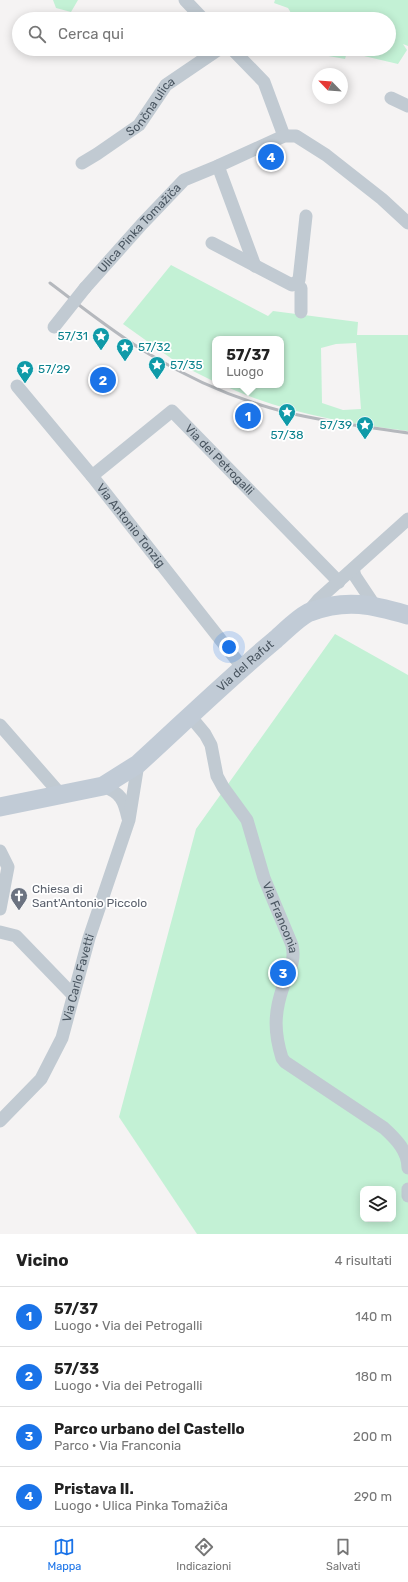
<!DOCTYPE html>
<html lang="it">
<head>
<meta charset="utf-8">
<style>
  body { margin:0; font-family:Rubik,sans-serif; background:#f6f6f6; color:#222 }
  .controls { position:absolute; right:12px; bottom:12px; display:grid; overflow:hidden; border-radius:8px; box-shadow:0 2px 10px #0003 }
  .controls button { width:36px; height:36px; display:grid; place-items:center; padding:0; border:0; border-bottom:1px solid #e0e0e0; background:#fff; color:#222; font:20px sans-serif }
  .compass { position:absolute; left:312px; top:68px; width:36px; height:36px; border-radius:50%; background:#fff; box-shadow:0 2px 10px #0003; rotate:295deg }
  .you { position:absolute; left:229px; top:647px; width:14px; height:14px; margin:-10px; border:3px solid #fff; border-radius:50%; background:#1a73e8; box-shadow:0 0 0 6px #1a73e833 }
  .badge { display:grid; place-items:center; width:26px; height:26px; border-radius:50%; background:#1a73e8; color:#fff; font-size:13px; font-weight:700 }
  .pin { position:absolute; translate:-50% -50%; border:2px solid #fff; box-shadow:0 1px 4px #0006 }
  .popup { position:absolute; left:212px; top:336px; width:72px; height:52px; box-sizing:border-box; display:grid; place-content:center; border-radius:8px; background:#fff; filter:drop-shadow(0 1px 3px #0005); font-size:13px; white-space:nowrap; color:#767676 }
  .popup b { font-size:15px; color:#222 }
  .popup::after { content:''; position:absolute; left:50%; top:100%; margin-left:-8px; border:8px solid transparent; border-top-color:#fff }
  .list { margin:0; padding:0; list-style:none }
  h2 { display:flex; justify-content:space-between; align-items:center; height:52px; margin:0; padding:0 16px; font-size:17px }
  h2 small { font-size:13px; font-weight:400; color:#767676 }
  .list li { display:grid; grid-template-columns:26px 1fr auto; gap:12px; align-items:center; box-sizing:border-box; height:60px; padding:0 16px; border-top:1px solid #e0e0e0 }
  .list b { display:block; font-size:15px; white-space:nowrap }
  .list p { margin:0; font-size:13px; white-space:nowrap; color:#767676 }
  .list em { font-size:13px; font-style:normal; color:#767676 }
  .icon { flex:none; width:22px; height:22px; fill:none; stroke:currentColor; stroke-width:2; stroke-linecap:round; stroke-linejoin:round }
  .map { position:relative; flex:none; width:408px; height:1234px; overflow:hidden }
  .search { position:absolute; background:#fff; box-shadow:0 2px 10px #0003; left:12px; right:12px; top:12px; height:44px; display:flex; align-items:center; gap:10px; box-sizing:border-box; padding:0 14px; border-radius:22px; color:#767676; font-size:15px }
  .sheet { height:292px; background:#fff }
  nav { display:flex; justify-content:space-around; align-items:center; box-sizing:border-box; height:56px; border-top:1px solid #e0e0e0; background:#fff; font-size:11px; color:#767676 }
  nav a { display:grid; justify-items:center; gap:2px }
  nav .on { color:#1a73e8 }
  .map>svg:first-child { display:block }
  .green { fill:#c3f1d5; fill-rule:evenodd }
  .lines { fill:none; stroke-linecap:round; stroke-linejoin:round }
  .minor { stroke:#c1cad2; stroke-width:13 }
  .secondary { stroke:#c1cbd6; stroke-width:19 }
  .rail { stroke:#b5b8bd; stroke-width:3 }
  .minor-bridge { stroke:#c1cad2; stroke-width:13 }
  .labels { text-anchor:middle; dominant-baseline:central; stroke-width:3.5; stroke-linejoin:round; paint-order:stroke }
  .street-label { font-size:12px; fill:#4a5661; stroke:#fff }
  .culture-label { font-size:12px; fill:#0d838f; stroke:#fff; text-anchor:start }
  .worship-label { font-size:12px; fill:#5b616d; stroke:#fff; text-anchor:start }
</style>
</head>
<body>
<div class="map">
<svg width="408" height="1234" viewBox="0 0 408 1234">
  <rect width="100%" height="100%" fill="#f5f3f3"/>
  <path class="green" d="M53,0H78L71,12L56,8Z
    M275,0H408V46L403,44L407,50L398,64L347,52L345,59L312,53L281,56L279,52L280,49H389V19H294V18L288,8L274,3Z
    M171,265L268,316L273,311L358,322L357,335H408V431C345,423 280,412 223,385H281V339H215V382L179,364L123,324ZM356,343L361,409L343,410L322,403L321,348L336,344Z
    M335,634L408,675V1234H197L119,1117L196,829ZM363,1189H393V1219H363Z"/>
  <g class="lines">
    <g class="minor">
      <path d="M185,0L203,19"/>
      <path d="M232,49L264,82L284,136"/>
      <path d="M391,98L408,106"/>
      <path id="s1" d="M82,163L97,154L139,125L166,85L219,49"/>
      <path d="M218,166L255,266"/>
      <path d="M212,243L292,285L299,280L306,216"/>
      <path d="M295,283L301,288V312"/>
      <path id="s2" d="M85,288L142,224L184,180L218,166L284,136H296L326,155L382,199L408,223"/>
      <path id="s3" d="M17,386L92,476L242,667"/>
      <path id="s4" d="M92,476L172,411L339,582"/>
      <path d="M353,569L355,576L375,606"/>
      <path d="M308,612L319,599L408,519"/>
      <path id="s5" d="M190,716L205,734L211,745L217,776L223,787L247,820L264,878L292,945C296,963 288,971 283,987C274,1013 274,1032 282,1058L285,1062L384,1128C396,1139 408,1151 408,1168"/>
      <path d="M0,725L62,796"/>
      <path d="M103,786C121,793 124,800 128,818"/>
      <path d="M0,851L8,867L0,909"/>
      <path d="M0,932L16,936L73,995"/>
      <path id="s6" d="M0,1121L41,1079L62,1038L89,938L129,820L138,764"/>
      <path d="M408,1189V1196"/>
    </g>
    <path class="secondary" id="s7" d="M0,807L103,786L138,764C184,722 228,679 275,640C283,633 301,615 310,612C347,598 373,605 408,615"/>
    <path class="rail" d="M50,283C82,307 114,333 149,354C190,379 238,400 285,412C326,422 367,427 408,433"/>
    <path class="minor-bridge" d="M54,327L85,288"/>
  </g>
  <defs>
    <symbol id="sight-pin" viewBox="-11 -11 22 30"><path d="M0 17L-7.5 6A9.5 9.5 0 1 1 7.5 6Z" fill="#0f9aa8" stroke="#fff"/><path d="M0-6L1.8-2.2L6-1.7L2.9 1.2L3.7 5.4L0 3.3L-3.7 5.4L-2.9 1.2L-6-1.7L-1.8-2.2Z" fill="#fff"/></symbol>
    <symbol id="church-pin" viewBox="-11 -11 22 30"><path d="M0 17L-7.5 6A9.5 9.5 0 1 1 7.5 6Z" fill="#6b7280" stroke="#fff"/><path d="M-1.2-6h2.4v3.5h3.3v2.4h-3.3V6h-2.4V-.1h-3.3v-2.4h3.3Z" fill="#fff"/></symbol>
  </defs>
  <g fill-rule="evenodd">
    <use href="#sight-pin" x="91" y="326" width="20" height="27"/>
    <use href="#sight-pin" x="115" y="337" width="20" height="27"/>
    <use href="#sight-pin" x="147" y="355" width="20" height="27"/>
    <use href="#sight-pin" x="15" y="359" width="20" height="27"/>
    <use href="#sight-pin" x="277" y="402" width="20" height="27"/>
    <use href="#sight-pin" x="355" y="415" width="20" height="27"/>
    <use href="#church-pin" x="9" y="886" width="20" height="27"/>
  </g>
  <g class="labels">
    <g class="street-label">
      <text stroke="none"><textPath href="#s1" startOffset="90">Sončna ulica</textPath></text>
      <text stroke="none"><textPath href="#s2" startOffset="81">Ulica Pinka Tomažiča</textPath></text>
      <text stroke="none"><textPath href="#s4" startOffset="171">Via dei Petrogalli</textPath></text>
      <text stroke="none"><textPath href="#s3" startOffset="180">Via Antonio Tonzig</textPath></text>
      <text stroke="none"><textPath href="#s7" startOffset="292">Via del Rafut</textPath></text>
      <text stroke="none"><textPath href="#s5" startOffset="224">Via Franconia</textPath></text>
      <text stroke="none"><textPath href="#s6" startOffset="167">Via Carlo Favetti</textPath></text>
    </g>
    <g class="culture-label">
      <text x="88" y="336" text-anchor="end">57/31</text>
      <text x="138" y="347">57/32</text>
      <text x="170" y="365">57/35</text>
      <text x="38" y="369">57/29</text>
      <text x="352" y="425" text-anchor="end">57/39</text>
      <text x="287" y="435" text-anchor="middle">57/38</text>
    </g>
    <g class="worship-label">
      <text x="32" y="889">Chiesa di<tspan x="32" dy="14">Sant'Antonio Piccolo</tspan></text>
    </g>
  </g>
</svg>
<div class="controls">
<button><svg class="icon" aria-label="layers" viewBox="0 0 24 24"><path d="M12 4l9 5-9 5-9-5zM3 14l9 5 9-5"/></svg></button>
</div>
<svg class="compass" viewBox="-18 -18 36 36"><path d="M0-13l5 13h-10z" fill="#e53935"/><path d="M0 13l5-13h-10z" fill="#767676"/></svg>
<div class="you"></div>
<div class="pin badge" style="left:248px;top:416px">1</div>
<div class="popup"><b>57/37</b>Luogo</div>
<div class="pin badge" style="left:103px;top:380px">2</div>
<div class="pin badge" style="left:283px;top:973px">3</div>
<div class="pin badge" style="left:271px;top:157px">4</div>
<div class="search"><svg class="icon" aria-label="search" viewBox="0 0 24 24"><circle cx="10" cy="10" r="6"/><path d="M15 15l6 6"/></svg>Cerca qui</div>
</div>
<section class="sheet">
<h2>Vicino<small>4 risultati</small></h2>
<ul class="list">
<li><span class="badge">1</span><div><b>57/37</b><p>Luogo · Via dei Petrogalli</p></div><em>140 m</em></li>
<li><span class="badge">2</span><div><b>57/33</b><p>Luogo · Via dei Petrogalli</p></div><em>180 m</em></li>
<li><span class="badge">3</span><div><b>Parco urbano del Castello</b><p>Parco · Via Franconia</p></div><em>200 m</em></li>
<li><span class="badge">4</span><div><b>Pristava II.</b><p>Luogo · Ulica Pinka Tomažiča</p></div><em>290 m</em></li>
</ul>
</section>
<nav>
<a class="on"><svg class="icon" aria-label="map" viewBox="0 0 24 24"><path d="M3 6l6-2 6 2 6-2v14l-6 2-6-2-6 2zM9 4v14M15 6v14"/></svg>Mappa</a>
<a><svg class="icon" aria-label="directions" viewBox="0 0 24 24"><path d="M12 3l9 9-9 9-9-9zM9 14v-3h6M13 9l2 2-2 2"/></svg>Indicazioni</a>
<a><svg class="icon" aria-label="saved" viewBox="0 0 24 24"><path d="M7 4h10v16l-5-4-5 4z"/></svg>Salvati</a>
</nav>
</body>
</html>
